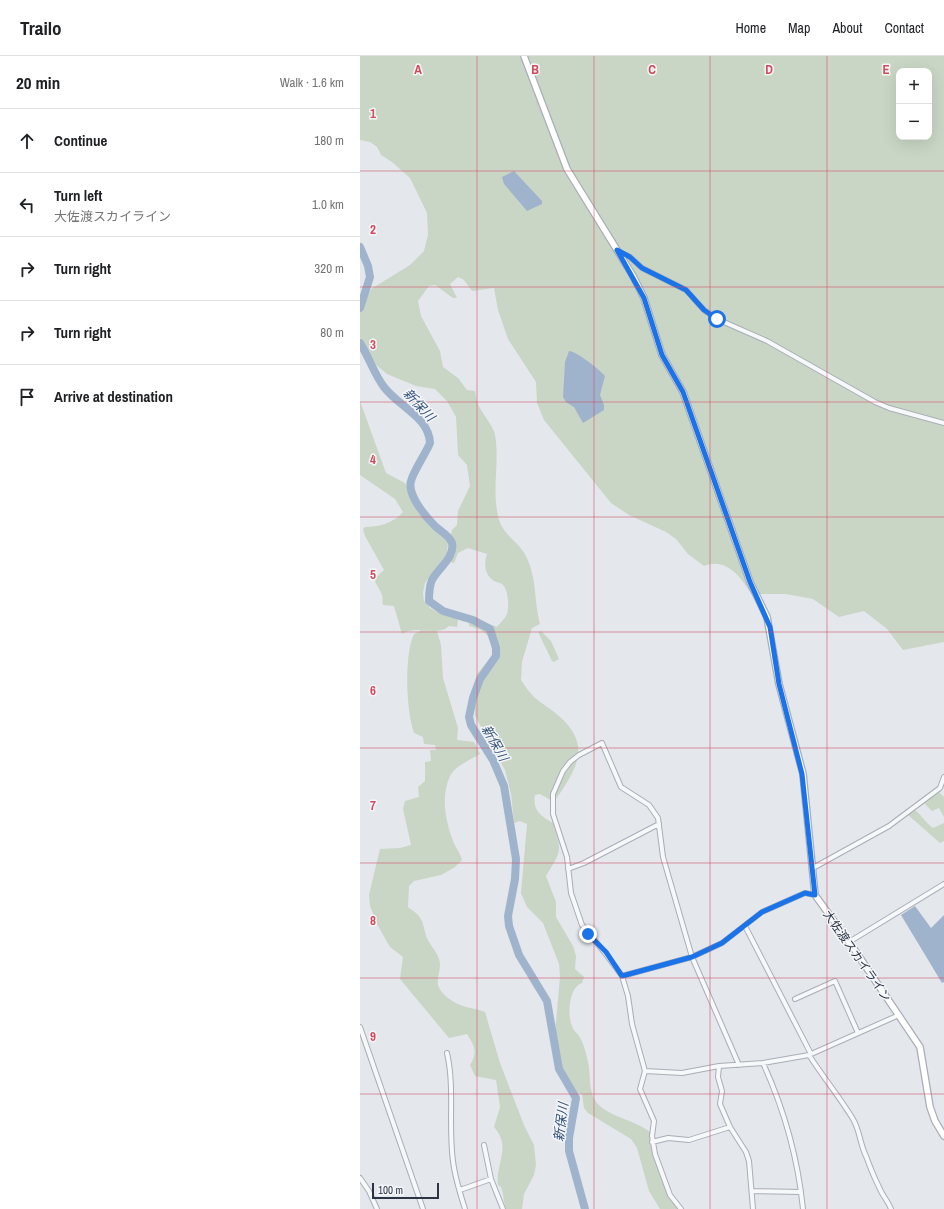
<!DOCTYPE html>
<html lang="en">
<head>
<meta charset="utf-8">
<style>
  body { margin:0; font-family:"Archivo Narrow","Noto Sans JP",sans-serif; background:#f6f6f6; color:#202124 }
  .controls { position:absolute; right:12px; top:12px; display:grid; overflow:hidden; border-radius:8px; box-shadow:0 4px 16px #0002 }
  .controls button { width:36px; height:36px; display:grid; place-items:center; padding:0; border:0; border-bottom:1px solid #e0e0e0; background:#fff; color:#202124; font:20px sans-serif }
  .scale { position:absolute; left:12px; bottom:10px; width:67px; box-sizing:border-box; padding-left:4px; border:2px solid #2b3445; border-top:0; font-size:11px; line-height:14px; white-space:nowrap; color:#2b3445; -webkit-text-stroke:3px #f4f6f9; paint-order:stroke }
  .stop { position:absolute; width:12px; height:12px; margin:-9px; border:3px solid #1a73e8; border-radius:50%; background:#fff }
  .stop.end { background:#1a73e8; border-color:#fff; box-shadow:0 1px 4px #0008 }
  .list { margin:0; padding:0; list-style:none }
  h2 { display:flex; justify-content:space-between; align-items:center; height:52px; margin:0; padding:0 16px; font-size:17px }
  h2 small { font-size:13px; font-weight:400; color:#757577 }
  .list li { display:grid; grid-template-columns:26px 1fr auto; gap:12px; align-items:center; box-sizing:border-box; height:64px; padding:0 16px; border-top:1px solid #e0e0e0 }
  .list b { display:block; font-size:15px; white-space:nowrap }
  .list p { margin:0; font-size:13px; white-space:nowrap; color:#757577 }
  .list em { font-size:13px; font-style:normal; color:#757577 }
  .icon { flex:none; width:22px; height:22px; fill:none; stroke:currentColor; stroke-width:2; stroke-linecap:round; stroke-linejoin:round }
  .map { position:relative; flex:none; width:584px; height:1153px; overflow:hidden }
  header { display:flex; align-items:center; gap:24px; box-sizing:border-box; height:56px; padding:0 20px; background:#fff; border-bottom:1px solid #e0e0e0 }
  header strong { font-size:19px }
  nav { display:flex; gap:22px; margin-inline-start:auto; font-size:14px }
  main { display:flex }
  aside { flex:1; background:#fff }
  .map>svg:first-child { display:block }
  .green { fill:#c9d6c5; fill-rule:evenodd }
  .water { fill:#9fb4cc }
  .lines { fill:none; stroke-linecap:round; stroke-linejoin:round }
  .river { stroke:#9fb4cc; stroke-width:8 }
  .street-casing { stroke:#a9aeb7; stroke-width:6 }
  .secondary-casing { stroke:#a9aeb7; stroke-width:8 }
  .street { stroke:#f7f8fa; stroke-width:4 }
  .secondary { stroke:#fff; stroke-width:5.5 }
  .route { stroke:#1a73e8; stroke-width:5 }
  .grid { fill:none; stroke:#d1495b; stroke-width:1; stroke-opacity:0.55 }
  .labels { text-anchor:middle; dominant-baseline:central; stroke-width:3; stroke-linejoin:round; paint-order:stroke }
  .street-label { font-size:12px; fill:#2b3445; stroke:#f4f6f9 }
  .water-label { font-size:13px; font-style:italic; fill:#34527a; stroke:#f4f6f9 }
  .grid-label { font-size:13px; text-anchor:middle; font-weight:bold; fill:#d1495b; stroke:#f4f6f9; stroke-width:3; stroke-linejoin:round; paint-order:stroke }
</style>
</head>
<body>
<header>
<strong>Trailo</strong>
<nav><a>Home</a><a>Map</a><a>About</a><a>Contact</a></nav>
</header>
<main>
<aside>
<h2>20 min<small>Walk · 1.6 km</small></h2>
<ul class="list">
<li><svg class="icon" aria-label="ahead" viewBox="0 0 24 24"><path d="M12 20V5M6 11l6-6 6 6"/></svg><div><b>Continue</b></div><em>180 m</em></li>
<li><svg class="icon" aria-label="left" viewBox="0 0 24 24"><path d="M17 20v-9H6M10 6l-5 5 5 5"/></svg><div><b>Turn left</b><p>大佐渡スカイライン</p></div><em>1.0 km</em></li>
<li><svg class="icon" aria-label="right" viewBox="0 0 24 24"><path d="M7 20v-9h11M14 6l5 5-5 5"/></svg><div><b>Turn right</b></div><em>320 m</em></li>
<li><svg class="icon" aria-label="right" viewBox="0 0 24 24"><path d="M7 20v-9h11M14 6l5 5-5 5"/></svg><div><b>Turn right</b></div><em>80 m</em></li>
<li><svg class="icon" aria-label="arrive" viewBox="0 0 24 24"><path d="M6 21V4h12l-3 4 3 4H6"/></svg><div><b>Arrive at destination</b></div></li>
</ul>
</aside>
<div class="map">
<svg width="584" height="1153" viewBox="0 0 584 1153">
  <rect width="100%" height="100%" fill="#e4e7ec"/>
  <path class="green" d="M0,0H584V586L543,594L527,573L504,555L479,561L453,543L426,538H391C381,521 366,501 344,510L328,498L316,483L306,476L269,459L251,447L184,364L177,347L176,326L148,283L138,254L134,232L112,235L104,224L98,221L90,228L97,242H93L75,229L69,230L58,245L61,260L80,295L83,311L98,322L107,334L115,335C116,340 116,345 119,350C123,359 133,369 135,379C140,406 131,436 139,464C144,480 159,486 166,500C177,522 174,545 180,568L172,572L162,606L161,624C165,630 169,636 174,641C182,648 191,653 199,660C233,690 216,714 194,746L180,738L175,739C172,754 182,761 193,767C202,797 202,793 186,820L196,846V861L213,890L216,900L215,913L224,921L222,927C209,931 207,958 212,970C213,974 217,977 219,980C224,988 226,997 228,1006C231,1019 228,1036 237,1047C249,1061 275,1064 290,1076C288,1095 306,1138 318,1153H300L289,1135L277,1092L271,1083L228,1057L224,1052L222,1038L216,1036L201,1009L195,978L200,921L199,908L183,867L167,851L161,837L167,768L160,765L154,767L151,738L145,714L115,660L114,634L117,618L133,599C132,581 126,574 109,570V565L114,562L137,571C140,567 145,563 147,558C149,551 149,534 142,528C141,527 136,526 134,525C124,518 124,508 127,498L108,492L98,497L94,507L90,506L94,486L91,479L92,474L97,469L98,455L110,430L107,409L98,399L96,361L87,345L75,333L56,330L27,318L15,308L0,281V257L11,233L50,209L64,195L68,179L67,157L50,122L32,106L21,99L17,91L10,86L0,84ZM539,15H569V81H539Z
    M0,345L26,417L45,427L60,456L76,475L88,486L87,498L65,527L63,537L64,545L70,552L83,559L96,560L98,564L97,571L89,570C79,581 56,568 42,578L34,550L23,549C22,546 23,542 22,539C17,525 9,527 24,514L5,480L3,473L5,471C18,471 34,467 43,456L35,443L0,419Z
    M62,574L77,575L81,589L83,622L98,672L97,684L114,686L120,698C110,704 95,710 90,720C81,740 85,762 92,782C94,790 100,796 102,804L95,811L81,819L54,825L49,830L48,851C51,854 56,856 58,859C64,865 64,875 67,882C70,889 77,896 79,903C84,919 68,926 88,942C101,952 111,951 125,956L140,1007L164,1069L174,1089L176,1109L174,1119L164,1138L162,1153H146C143,1145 144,1138 141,1131L138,1129C135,1108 152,1091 134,1071L140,1051L136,1024L115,1020L110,1009C118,996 115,991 107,978L89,982L40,923L43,901L30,891L17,868L10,850L9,839L20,793L40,792L51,789L43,753L45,745L59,741L58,731L65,725V706L71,705L70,694H76L75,689L64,688L63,681L54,677C46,655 44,599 54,578Z
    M181,575L191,585L199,603L194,606L192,605L179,578L178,576Z
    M579,736L584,741V761L579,752L572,755L563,746Z
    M553,753C560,756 565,767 573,772L584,767V785L580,787L547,758Z"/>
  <path class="water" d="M154,115L182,145V148L167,155L144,128L142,121Z
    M209,295C216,295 240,314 245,320L240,339L244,349V354L223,367L214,351L206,346L203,341L205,306Z
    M555,850L571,872L584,859V926L582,927L541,859Z"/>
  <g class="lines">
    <path class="river" d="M0,191L8,210L10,221L0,252
      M0,287C9,301 14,318 24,331C38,350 69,361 70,387C65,399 54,414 51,425C47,439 66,461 75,470C80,475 90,480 92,487C95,502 78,512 72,524C69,531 69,537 69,545L83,555L113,564L130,573L136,592V600L120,623L113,642L109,661L111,669L133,704L144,730L156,803L155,823L148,860L149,870L159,899L187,945L199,1013L216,1042L209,1082V1095L225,1153"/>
    <defs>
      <path id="street" d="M257,195L270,201L282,212L326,234L344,254L357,263L407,285L515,346L529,352L584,367
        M453,812L529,770L580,732L584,721
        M208,813L224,807L299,768
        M385,870L451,998
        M489,886L584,828
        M262,920L332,901L362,887L402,856L445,837L455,839
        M435,943L475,925L498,977
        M0,971L63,1153
        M87,997C95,1032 88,1069 93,1105C95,1122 100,1137 105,1153
        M449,999C463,1021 479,1040 493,1063C500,1075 500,1088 506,1100C510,1111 514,1121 519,1131C522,1139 528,1145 531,1153
        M403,1007C424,1053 438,1103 443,1153
        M359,1010L358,1021L362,1035L360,1048L370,1071L386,1096L389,1105L393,1153
        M285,1015L322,1017L359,1010L403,1007L449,999L539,959
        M292,1086L308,1082L329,1084L370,1071
        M124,1089L131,1123
        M0,1122L9,1135L17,1153
        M100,1134L131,1123L143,1153
        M392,1135L441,1136
        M321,1153L310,1139L295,1098L292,1080L294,1065L280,1033L285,1015L272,968L268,940L262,920L245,897L222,869L211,837L207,801L193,758V738L203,715L210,706L219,699L242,687L261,731L289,749L298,762L303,801L332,901L379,1009"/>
      <path id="secondary" d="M164,0L207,113L273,220L284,242L302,299L323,336L390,526L407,561L419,628L443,718L455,839L494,893L560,991L570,1051L575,1065L584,1080"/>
    </defs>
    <use href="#street" class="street-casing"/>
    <use href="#secondary" class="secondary-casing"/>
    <use href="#street" class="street"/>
    <use href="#secondary" class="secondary"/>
  </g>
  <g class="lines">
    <path class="route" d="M228,878L246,896L262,920L332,901L362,887L402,856L445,837L455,839L442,718L419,628L410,571L390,526L323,336L302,299L284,242L257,194L270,201L282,212L326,234L344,254L357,263"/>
  </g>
  <path class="grid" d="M117,0V1153M234,0V1153M350,0V1153M467,0V1153M0,115H584M0,231H584M0,346H584M0,461H584M0,576H584M0,692H584M0,807H584M0,922H584M0,1038H584"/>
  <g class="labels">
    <g class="street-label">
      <text transform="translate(497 900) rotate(55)">大佐渡スカイライン</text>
    </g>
    <g class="water-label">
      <text transform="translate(59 349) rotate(47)">新保川</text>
      <text transform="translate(135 687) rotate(60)">新保川</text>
      <text transform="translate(201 1066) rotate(-83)">新保川</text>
    </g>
  </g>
  <g class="grid-label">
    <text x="58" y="18">A</text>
    <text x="175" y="18">B</text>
    <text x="292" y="18">C</text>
    <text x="409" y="18">D</text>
    <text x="526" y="18">E</text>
    <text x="13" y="62">1</text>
    <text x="13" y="178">2</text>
    <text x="13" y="293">3</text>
    <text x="13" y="408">4</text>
    <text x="13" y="523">5</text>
    <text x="13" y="639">6</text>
    <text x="13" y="754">7</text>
    <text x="13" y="869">8</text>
    <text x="13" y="985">9</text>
  </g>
</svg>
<div class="controls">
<button>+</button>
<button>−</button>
</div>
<div class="scale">100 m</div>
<div class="stop" style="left:357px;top:263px"></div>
<div class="stop end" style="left:228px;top:878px"></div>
</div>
</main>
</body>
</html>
